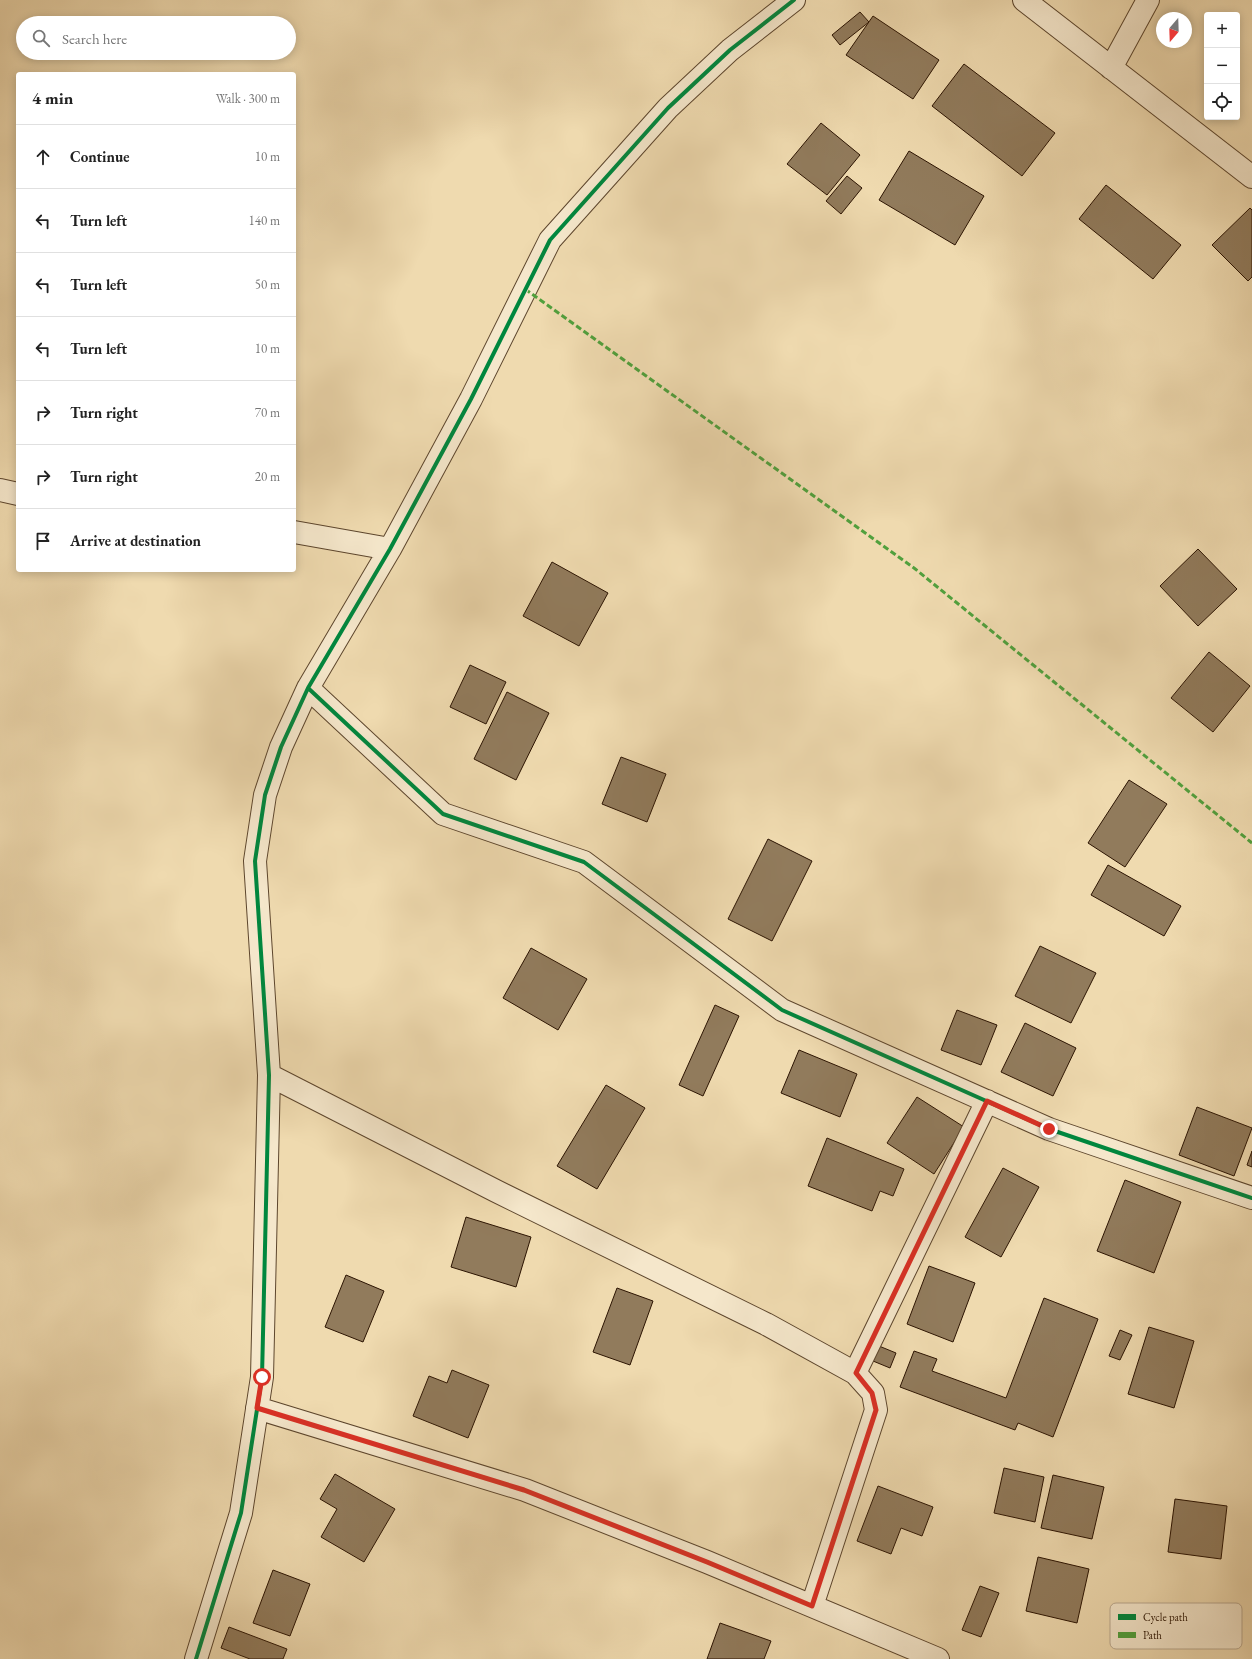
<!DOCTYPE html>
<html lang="en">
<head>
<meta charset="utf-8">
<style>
  body { margin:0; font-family:"EB Garamond",serif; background:#f2f2f2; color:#222 }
  .controls { position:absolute; right:12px; top:12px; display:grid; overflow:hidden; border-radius:4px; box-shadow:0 2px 10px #0003 }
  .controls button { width:36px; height:36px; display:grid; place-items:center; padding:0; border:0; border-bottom:1px solid #e0e0e0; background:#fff; color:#222; font:20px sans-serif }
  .compass { position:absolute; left:1156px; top:12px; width:36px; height:36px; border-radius:50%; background:#fff; box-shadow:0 2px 10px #0003; rotate:199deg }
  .stop { position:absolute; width:12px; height:12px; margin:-9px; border:3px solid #d93025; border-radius:50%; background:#fff }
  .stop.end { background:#d93025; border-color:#fff; box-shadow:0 1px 4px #0008 }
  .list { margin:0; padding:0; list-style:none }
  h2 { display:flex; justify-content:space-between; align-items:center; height:52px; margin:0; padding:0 16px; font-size:17px }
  h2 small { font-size:13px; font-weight:400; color:#767676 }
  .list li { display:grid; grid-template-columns:26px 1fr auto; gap:12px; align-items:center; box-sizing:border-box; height:64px; padding:0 16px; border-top:1px solid #e0e0e0 }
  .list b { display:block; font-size:15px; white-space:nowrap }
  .list em { font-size:13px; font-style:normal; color:#767676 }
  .icon { flex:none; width:22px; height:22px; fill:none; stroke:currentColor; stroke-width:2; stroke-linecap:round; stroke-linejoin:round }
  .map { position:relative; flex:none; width:1252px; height:1659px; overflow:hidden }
  .search { position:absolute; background:#fff; box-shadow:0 2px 10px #0003; left:16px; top:16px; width:280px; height:44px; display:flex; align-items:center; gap:10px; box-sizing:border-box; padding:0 14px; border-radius:22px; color:#767676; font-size:15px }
  .panel { position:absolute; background:#fff; box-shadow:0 2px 10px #0003; left:16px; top:72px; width:280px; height:500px; border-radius:4px }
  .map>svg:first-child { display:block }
  .building { fill:#917b5c; stroke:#2c1402 }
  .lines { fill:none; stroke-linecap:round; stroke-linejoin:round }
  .minor-casing { stroke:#5d462d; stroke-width:24 }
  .minor { stroke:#f5e7cb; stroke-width:22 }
  .quiet { stroke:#51a03d; stroke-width:3; stroke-dasharray:6 3; stroke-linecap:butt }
  .cycleway-casing { stroke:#f5e7cb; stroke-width:6 }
  .cycleway { stroke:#00873e; stroke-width:4 }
  .route { stroke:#d93025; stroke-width:5 }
  .key { fill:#f5e7cb; stroke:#b9a88f; stroke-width:1 }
  .key-label { font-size:11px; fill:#2c1402 }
</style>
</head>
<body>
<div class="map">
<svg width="1252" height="1659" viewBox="0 0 1252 1659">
  <rect width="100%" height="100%" fill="#efdaaf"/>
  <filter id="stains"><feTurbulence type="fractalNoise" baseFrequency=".005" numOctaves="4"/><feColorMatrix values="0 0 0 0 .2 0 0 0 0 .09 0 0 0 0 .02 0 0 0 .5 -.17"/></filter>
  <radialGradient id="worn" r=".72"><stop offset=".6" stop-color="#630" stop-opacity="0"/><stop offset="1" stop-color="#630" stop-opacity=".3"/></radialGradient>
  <path class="building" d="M860,12L869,22L840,45L832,35Z
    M873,16L939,60L913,99L846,55Z
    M964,64L1055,133L1022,176L932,106Z
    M821,123L860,155L827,195L787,164Z
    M909,151L984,196L955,245L879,200Z
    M847,176L862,188L841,214L826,201Z
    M1106,185L1181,245L1153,279L1079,219Z
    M1250,208L1252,210V277L1248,281L1212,245Z
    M1198,549L1237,589L1198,626L1160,586Z
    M552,562L608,593L579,646L523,616Z
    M1209,652L1250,686L1213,732L1171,698Z
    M470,665L506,682L486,724L450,707Z
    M507,692L549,713L516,780L474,759Z
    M621,757L666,774L647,822L602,804Z
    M1129,780L1167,804L1125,867L1088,843Z
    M768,839L812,861L772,941L728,919Z
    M1108,865L1181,906L1164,936L1091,895Z
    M1040,946L1096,973L1071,1023L1015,996Z
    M531,948L587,979L558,1030L503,998Z
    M715,1005L739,1016L703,1096L679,1085Z
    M957,1010L997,1025L981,1065L941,1050Z
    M1025,1023L1076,1048L1053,1096L1001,1072Z
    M799,1050L857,1074L840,1117L781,1093Z
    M606,1085L645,1108L597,1189L557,1166Z
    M917,1097L964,1127L934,1174L887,1143Z
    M1197,1107L1252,1128L1234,1176L1179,1155Z
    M827,1138L904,1169L893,1196L880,1191L872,1211L808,1186Z
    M1252,1151V1167L1247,1165Z
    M1003,1168L1039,1187L1001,1257L965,1237Z
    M1125,1180L1181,1202L1154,1273L1097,1251Z
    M466,1217L531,1237L516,1287L451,1267Z
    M929,1266L975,1283L953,1342L907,1324Z
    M346,1275L384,1291L363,1342L325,1327Z
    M617,1288L653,1301L630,1365L593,1352Z
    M1044,1298L1098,1319L1053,1437L1018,1423L1015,1430L900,1387L914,1351L937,1359L932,1371L1006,1398Z
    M1149,1327L1194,1341L1174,1408L1128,1394Z
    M1120,1330L1132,1335L1120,1360L1109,1356Z
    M879,1346L896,1353L890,1368L873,1361Z
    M452,1370L489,1385L468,1438L413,1416L429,1376L447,1383Z
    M1004,1468L1044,1477L1035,1522L994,1513Z
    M335,1474L395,1509L364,1562L321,1537L337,1509L320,1499Z
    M1053,1475L1104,1487L1092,1539L1041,1528Z
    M878,1486L933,1507L922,1536L901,1528L891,1554L857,1541Z
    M1175,1499L1227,1506L1221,1559L1168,1552Z
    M1038,1557L1089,1569L1077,1623L1026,1611Z
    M273,1570L310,1584L290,1636L253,1623Z
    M980,1586L999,1593L981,1637L962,1630Z
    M720,1623L771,1641L764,1659H707Z
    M229,1627L287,1649L283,1659H250L221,1648Z"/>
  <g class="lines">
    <defs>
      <path id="minor" d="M1024,0L1252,177
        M1111,68L1148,0
        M0,490L18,494
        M294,532L390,549
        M308,688L443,814L584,862L782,1010L1049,1129L1252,1198
        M269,1075L496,1191L766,1324L855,1373L873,1393L876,1410L812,1606
        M855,1373L987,1101
        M257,1408L525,1490L707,1562L938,1659
        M196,1659L241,1513L262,1377L269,1075L255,861L265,795L281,747L308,688L390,549L471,399L550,240L668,108L730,50L794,0"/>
    </defs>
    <use href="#minor" class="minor-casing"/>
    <use href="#minor" class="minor"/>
    <path class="quiet" d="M525,289L914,568L1252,843"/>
    <defs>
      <path id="cycleway" d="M308,688L443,814L584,862L782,1010L1049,1129L1252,1198
        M196,1659L241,1513L262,1377L269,1075L255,861L265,795L281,747L308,688L390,549L471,399L550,240L668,108L730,50L794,0"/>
    </defs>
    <use href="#cycleway" class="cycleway-casing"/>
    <use href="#cycleway" class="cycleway"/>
  </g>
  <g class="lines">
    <path class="route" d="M262,1377L257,1408L524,1490L707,1562L812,1606L876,1410L872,1393L856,1373L987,1101L1049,1129"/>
  </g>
  <rect x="1110" y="1603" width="132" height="46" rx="6" class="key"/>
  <rect x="1118" y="1614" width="18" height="6" fill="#00873e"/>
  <rect x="1118" y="1632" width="18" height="6" fill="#51a03d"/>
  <g class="key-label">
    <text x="1143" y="1621">Cycle path</text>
    <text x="1143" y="1639">Path</text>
  </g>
  <rect width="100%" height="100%" filter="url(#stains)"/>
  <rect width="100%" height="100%" fill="url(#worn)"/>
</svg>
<div class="controls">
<button>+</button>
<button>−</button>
<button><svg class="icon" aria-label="locate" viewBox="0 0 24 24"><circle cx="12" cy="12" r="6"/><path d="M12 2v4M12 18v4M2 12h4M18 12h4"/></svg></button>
</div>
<svg class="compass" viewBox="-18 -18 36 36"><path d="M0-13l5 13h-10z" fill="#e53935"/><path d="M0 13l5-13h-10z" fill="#767676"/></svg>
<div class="stop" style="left:262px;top:1377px"></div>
<div class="stop end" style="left:1049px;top:1129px"></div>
<div class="search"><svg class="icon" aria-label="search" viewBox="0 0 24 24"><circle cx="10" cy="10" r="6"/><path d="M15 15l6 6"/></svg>Search here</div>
<section class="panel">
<h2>4 min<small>Walk · 300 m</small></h2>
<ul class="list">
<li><svg class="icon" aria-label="ahead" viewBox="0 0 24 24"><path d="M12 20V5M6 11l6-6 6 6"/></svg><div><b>Continue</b></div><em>10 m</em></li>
<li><svg class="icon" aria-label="left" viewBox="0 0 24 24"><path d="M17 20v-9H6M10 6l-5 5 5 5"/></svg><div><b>Turn left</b></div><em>140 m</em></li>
<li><svg class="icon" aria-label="left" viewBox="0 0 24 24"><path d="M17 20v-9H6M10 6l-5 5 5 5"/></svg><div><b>Turn left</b></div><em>50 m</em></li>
<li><svg class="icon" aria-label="left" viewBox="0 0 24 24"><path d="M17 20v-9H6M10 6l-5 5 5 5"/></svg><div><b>Turn left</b></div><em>10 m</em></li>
<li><svg class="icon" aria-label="right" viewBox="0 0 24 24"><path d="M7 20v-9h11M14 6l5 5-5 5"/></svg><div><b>Turn right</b></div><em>70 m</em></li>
<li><svg class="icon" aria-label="right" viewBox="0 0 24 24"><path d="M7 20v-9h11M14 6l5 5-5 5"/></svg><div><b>Turn right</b></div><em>20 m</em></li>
<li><svg class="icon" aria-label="arrive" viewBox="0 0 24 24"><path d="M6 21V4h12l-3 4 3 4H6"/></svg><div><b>Arrive at destination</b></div></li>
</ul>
</section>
</div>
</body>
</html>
